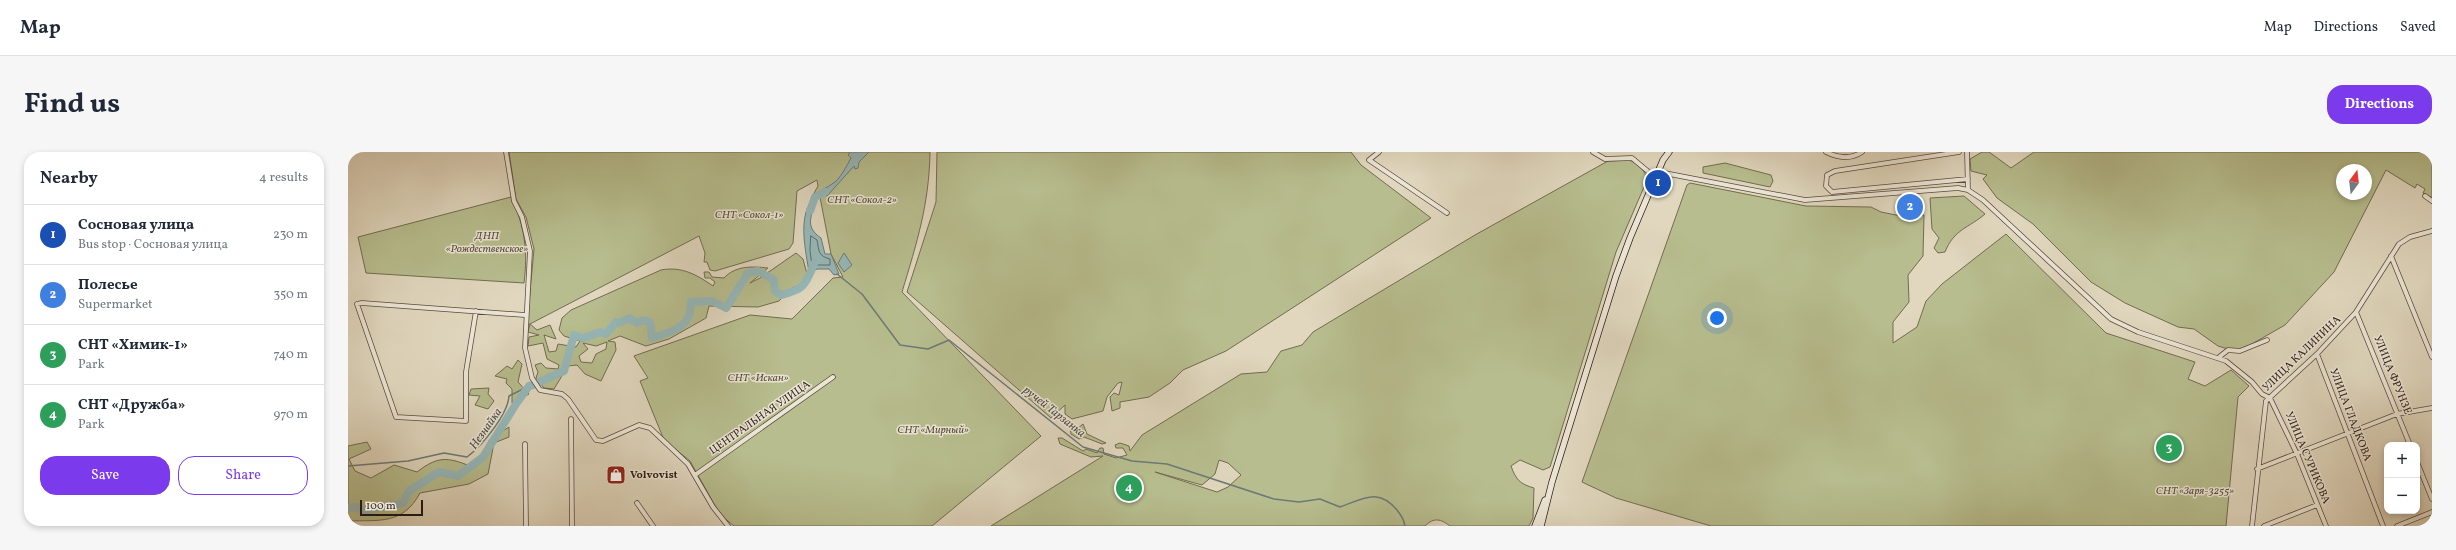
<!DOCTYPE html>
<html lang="en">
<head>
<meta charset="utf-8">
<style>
  body { margin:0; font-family:Vollkorn,serif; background:#f6f6f7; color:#1f2937 }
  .controls { position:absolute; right:12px; bottom:12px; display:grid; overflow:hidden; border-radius:8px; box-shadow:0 2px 6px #0003 }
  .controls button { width:36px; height:36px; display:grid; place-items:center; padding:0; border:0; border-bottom:1px solid #e0e1e3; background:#fff; color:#1f2937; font:20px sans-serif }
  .compass { position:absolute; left:1988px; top:12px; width:36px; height:36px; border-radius:50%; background:#fff; box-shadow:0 2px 6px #0003; rotate:15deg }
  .scale { position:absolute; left:12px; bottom:10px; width:63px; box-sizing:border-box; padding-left:4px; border:2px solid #2e1c14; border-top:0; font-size:11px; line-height:14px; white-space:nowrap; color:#2e1c14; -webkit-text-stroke:3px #ebe5d5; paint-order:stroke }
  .you { position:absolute; left:1369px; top:166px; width:14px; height:14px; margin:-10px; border:3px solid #fff; border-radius:50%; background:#1a73e8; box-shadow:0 0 0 6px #1a73e833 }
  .badge { display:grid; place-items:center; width:26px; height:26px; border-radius:50%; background:#7c3aed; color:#fff; font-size:13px; font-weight:700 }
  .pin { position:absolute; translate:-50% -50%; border:2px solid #fff; box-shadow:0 1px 4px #0006 }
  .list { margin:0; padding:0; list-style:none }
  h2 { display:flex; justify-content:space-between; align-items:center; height:52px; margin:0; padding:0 16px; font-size:17px }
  h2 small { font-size:13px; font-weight:400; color:#747a83 }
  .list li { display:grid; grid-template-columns:26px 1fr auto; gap:12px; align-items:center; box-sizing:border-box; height:60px; padding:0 16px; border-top:1px solid #e0e1e3 }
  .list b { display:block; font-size:15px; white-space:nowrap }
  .list p { margin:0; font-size:13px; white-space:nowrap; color:#747a83 }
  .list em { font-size:13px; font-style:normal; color:#747a83 }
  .actions { display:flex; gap:8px; padding:12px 16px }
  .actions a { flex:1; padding:9px 0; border:1px solid #7c3aed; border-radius:16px; text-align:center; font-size:14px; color:#7c3aed }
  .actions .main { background:#7c3aed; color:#fff }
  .map { position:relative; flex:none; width:2084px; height:374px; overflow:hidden; border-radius:16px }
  header { display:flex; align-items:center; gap:24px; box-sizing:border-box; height:56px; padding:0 20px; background:#fff; border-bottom:1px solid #e0e1e3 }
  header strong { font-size:19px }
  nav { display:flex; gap:22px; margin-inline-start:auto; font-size:14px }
  .intro { display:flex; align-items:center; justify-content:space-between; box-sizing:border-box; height:96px; padding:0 24px }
  h1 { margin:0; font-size:28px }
  .button { padding:10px 18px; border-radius:16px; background:#7c3aed; color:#fff; font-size:14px; font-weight:700 }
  main { display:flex; gap:24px; padding:0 24px }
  aside { flex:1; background:#fff; border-radius:16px; box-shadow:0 2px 6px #0003 }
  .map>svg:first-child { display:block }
  .green { fill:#b7bd8e; stroke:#726c51; fill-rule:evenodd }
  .water { fill:#96b8b9; stroke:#6c7a77 }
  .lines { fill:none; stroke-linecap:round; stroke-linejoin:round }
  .shore { stroke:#626a66; stroke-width:1 }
  .stream { stroke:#6c7a77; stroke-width:1.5 }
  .river { stroke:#96b8b9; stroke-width:8 }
  .minor-casing { stroke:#5a4b3e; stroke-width:5.5 }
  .secondary-casing { stroke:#2e1c14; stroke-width:7 }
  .minor { stroke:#ebe5d5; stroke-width:4 }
  .secondary { stroke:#ebe5d5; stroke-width:5.5 }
  .labels { text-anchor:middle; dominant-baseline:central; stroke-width:3; stroke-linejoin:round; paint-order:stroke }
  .park-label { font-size:11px; font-style:italic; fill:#574c39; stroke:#ebe5d5 }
  .street-label { font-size:11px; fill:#2e1c14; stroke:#ebe5d5 }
  .poi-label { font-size:11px; font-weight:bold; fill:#2e1c14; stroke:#ebe5d5; text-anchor:start }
  .water-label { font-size:12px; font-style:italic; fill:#4d4b46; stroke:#ebe5d5 }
</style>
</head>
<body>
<header>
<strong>Map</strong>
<nav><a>Map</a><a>Directions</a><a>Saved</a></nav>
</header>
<div class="intro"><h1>Find us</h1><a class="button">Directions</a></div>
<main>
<aside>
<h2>Nearby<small>4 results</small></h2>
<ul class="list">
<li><span class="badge" style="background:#1a4fb4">1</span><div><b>Сосновая улица</b><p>Bus stop · Сосновая улица</p></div><em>230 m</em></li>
<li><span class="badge" style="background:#3f7fe0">2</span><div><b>Полесье</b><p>Supermarket</p></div><em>350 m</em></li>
<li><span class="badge" style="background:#2e9e5b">3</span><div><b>СНТ «Химик-1»</b><p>Park</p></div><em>740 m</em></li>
<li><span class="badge" style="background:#2e9e5b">4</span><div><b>СНТ «Дружба»</b><p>Park</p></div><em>970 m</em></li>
</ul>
<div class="actions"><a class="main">Save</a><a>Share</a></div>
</aside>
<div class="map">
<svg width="2084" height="374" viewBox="0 0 2084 374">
  <rect width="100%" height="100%" fill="#e0d7be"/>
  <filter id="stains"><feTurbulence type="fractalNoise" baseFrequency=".005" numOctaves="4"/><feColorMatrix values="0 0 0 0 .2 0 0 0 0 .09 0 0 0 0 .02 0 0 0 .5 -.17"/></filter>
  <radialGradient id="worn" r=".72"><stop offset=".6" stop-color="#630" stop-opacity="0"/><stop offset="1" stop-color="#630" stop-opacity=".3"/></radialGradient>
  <path class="green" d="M161,0H582C581,53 569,90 554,140L693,284L584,374H386L374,364L366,352L342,309L316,288L292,229L300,226L286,204L402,163L444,167L485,126L495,125L483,102L471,40L465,43L470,34L469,28L449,39L445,91L441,97L367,119L362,118L359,110H356L357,101L351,84L182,172L189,178L202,173L208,187L196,183L201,200L208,199L210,192L228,195L232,189L216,184L211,178L214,166L223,158L313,118C334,114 349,123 365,134L367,130L362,126H357L356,120H361L364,125L376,126C387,114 403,114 420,116L402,131L412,126L448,101L455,107L459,122L454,132L444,136L431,149L410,155L361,154L358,166L321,187L298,194L272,184L260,189L267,190L268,198L253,229L237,222L229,213L220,214L206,237L196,236L188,226L190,220L187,213L193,211L198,216L210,217L211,213L199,207L195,191L180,194L181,185L191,183L180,180L182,172L179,173L186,97L178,65L168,47ZM259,190L258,197L248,202L244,211L233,210L231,204L240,197L235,191L248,194Z
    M589,0H1003L1013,13L1083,66L878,199L835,218L822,231L801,245L772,250V256L764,259L762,245L766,241L771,243L774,230L770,231L759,245L755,259L724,267L717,262V253L703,266L559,140L588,50Z
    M1634,0H1641L1663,16L1686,0H2084V46L2075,41L2077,37L2069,32L2067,36L2038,18L1986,120L1937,173L1890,200L1870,194L1846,177L1830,175L1777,151L1743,130L1685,72L1649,46L1635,27L1639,23L1623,19L1622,7ZM1994,18H2018V42H1994Z
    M1280,8C1289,10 1298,19 1299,28L1268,100L1202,315L1195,318L1172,308L1163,314C1168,328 1172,332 1186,336L1185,366L1181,374H1102C1093,367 1086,365 1077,374H643L755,304L743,305L712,292L710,286H714L735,299L738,297L749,301L752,296H755L756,302L768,306L779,303L775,296H768L767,293L772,291L781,294L782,299L794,283L893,222L919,220L933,199L954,193L965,180L1127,83L1260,9ZM871,308L880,311L893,323L880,335L869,340L807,320L854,333L867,322Z
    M1377,11L1423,23L1425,29L1422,35L1355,21V15Z
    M1342,31L1458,54L1523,55L1533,60L1553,64L1576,63L1575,104L1560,123L1561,150L1545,170V191L1569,175L1578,149L1594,132L1658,82L1758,181L1847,210L1840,227L1857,234L1883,218L1901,234L1890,245L1878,374H1363L1268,346L1234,330L1339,33Z
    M1616,44L1637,62C1621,76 1606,77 1597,100L1590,101L1586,96L1591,86L1584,77L1582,46Z
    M163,45C177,75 180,99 176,131L18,121L10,85Z
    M170,208L174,212L170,230L181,242L164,251V237L158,231L159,227L147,224L159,214L164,217Z
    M141,236L140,242L146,249L140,257L127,253L132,244L121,243L123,237Z
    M735,272L739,282L758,291L754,292L736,285L731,287L723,282L722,275L730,276Z
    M161,275V285L146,291L140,322L121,332L72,341C55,373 31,368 0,369V294L19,290L23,297L1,307L7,319L23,326L46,313L69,320C92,302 102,306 127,316L142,287Z"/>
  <path class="water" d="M502,0H521L511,10L510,16L507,17L506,14L479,44L475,42L469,45L468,43C472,38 479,36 484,32C492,28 499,13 503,6L500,3Z
    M463,49L467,50C463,66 457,75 473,86L477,102H483L491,122L486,123L481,117H469L461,121C458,99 450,69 463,49Z
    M496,101L504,113L496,120L490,111Z"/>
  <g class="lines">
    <path class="shore" d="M463,84L469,88C471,99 470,104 482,107V113H464L462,99Z"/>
    <path class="stream" d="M489,122L514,142L552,193L580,197L601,188L735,295L784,309L819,312L926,347L951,350L972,347L992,355C1015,347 1030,335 1049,358C1053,363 1056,367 1057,374
      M0,314L60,309L96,301L119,305C134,294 160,262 161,244L181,234"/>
    <path class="river" d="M462,59L467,45L477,40
      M189,231L216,219L226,183L235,186L253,180L258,182L268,170L271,171L281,166L289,171L295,168L302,170L304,186C326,179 344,175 343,150L364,149L378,156L400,121L410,119L426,128L427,139L433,143C457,137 457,133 466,112
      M0,356L8,355L15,359L55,351L61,339L91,320L110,324L135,305L168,252L181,234L185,233"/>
    <defs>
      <path id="minor" d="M158,0L166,49L174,65L182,99L177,196L184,226L192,238L214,242L220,247L248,288L255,289L291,273L302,276L340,312L365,355L380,374
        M1031,0L1021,8L1099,61
        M1245,0L1257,7L1284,6L1308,26
        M1478,0C1490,6 1502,8 1514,0
        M1611,0L1487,19L1479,23L1478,34L1484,40L1620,27
        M1619,0L1620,38
        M1311,20L1457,48L1610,36L1620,38L1635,48L1763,167L1790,180L1878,209L1904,230L1914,242L1922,246L1949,302L1978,374
        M2077,44L2084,49
        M2043,104L2084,205
        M128,159L118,220V269L48,265L9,152L14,151L177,163
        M2008,160L2062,293
        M1969,202L2035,374
        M1870,206L1880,198L1892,199L1919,188
        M223,267L224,374
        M177,292L178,374
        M2069,310L2084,347
        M1909,317L2049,262L2084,256
        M347,323L485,225
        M289,351L305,374
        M1904,374L1918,249L1969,202L2008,160L2051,92L2062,85L2084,79
        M1916,374L1969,353
        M2049,374L2084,360"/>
      <path id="secondary" d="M1187,374L1197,348
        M1193,374L1204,330L1268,124L1282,86L1315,8L1321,0"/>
    </defs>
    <use href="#minor" class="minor-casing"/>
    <use href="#secondary" class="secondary-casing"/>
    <use href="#minor" class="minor"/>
    <use href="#secondary" class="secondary"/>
  </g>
  <defs>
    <symbol id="shop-square" viewBox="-11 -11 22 22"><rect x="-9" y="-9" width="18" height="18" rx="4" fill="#8f2418" stroke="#ebe5d5"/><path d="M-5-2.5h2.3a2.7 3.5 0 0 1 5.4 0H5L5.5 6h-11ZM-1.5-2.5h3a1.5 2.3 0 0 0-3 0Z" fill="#fff"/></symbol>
  </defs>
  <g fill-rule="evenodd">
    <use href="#shop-square" x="257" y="312" width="22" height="22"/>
  </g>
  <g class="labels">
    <g class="park-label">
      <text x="514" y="48">СНТ «Сокол-2»</text>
      <text x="401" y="63">СНТ «Сокол-1»</text>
      <text x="139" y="84">ДНП<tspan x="139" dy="13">«Рождественское»</tspan></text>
      <text x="410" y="226">СНТ «Искан»</text>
      <text x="585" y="278">СНТ «Мирный»</text>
      <text x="1847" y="339">СНТ «Заря-3255»</text>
    </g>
    <g class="street-label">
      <text transform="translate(1954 202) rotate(-44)">УЛИЦА КАЛИНИНА</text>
      <text transform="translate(2044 223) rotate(68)">УЛИЦА ФРУНЗЕ</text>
      <text transform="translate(2002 263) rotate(69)">УЛИЦА ГЛАДКОВА</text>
      <text transform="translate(412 266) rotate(-35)">ЦЕНТРАЛЬНАЯ УЛИЦА</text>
      <text transform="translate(1959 306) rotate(67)">УЛИЦА СУРИКОВА</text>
    </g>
    <g class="poi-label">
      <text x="282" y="323">Volvovist</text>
    </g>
    <g class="water-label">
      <text transform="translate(706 260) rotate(38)">ручей Тарзанка</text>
      <text transform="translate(138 277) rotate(-55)">Незнайка</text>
    </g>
  </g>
  <rect width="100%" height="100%" filter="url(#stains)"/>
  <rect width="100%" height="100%" fill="url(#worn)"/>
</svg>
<div class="controls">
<button>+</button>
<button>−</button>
</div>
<svg class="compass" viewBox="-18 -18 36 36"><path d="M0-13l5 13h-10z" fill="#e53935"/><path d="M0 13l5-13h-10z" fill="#747a83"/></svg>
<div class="scale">100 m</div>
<div class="you"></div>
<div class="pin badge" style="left:1310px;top:31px;background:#1a4fb4">1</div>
<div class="pin badge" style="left:1562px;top:55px;background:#3f7fe0">2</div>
<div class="pin badge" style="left:1821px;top:296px;background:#2e9e5b">3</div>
<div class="pin badge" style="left:781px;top:336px;background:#2e9e5b">4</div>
</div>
</main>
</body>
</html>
